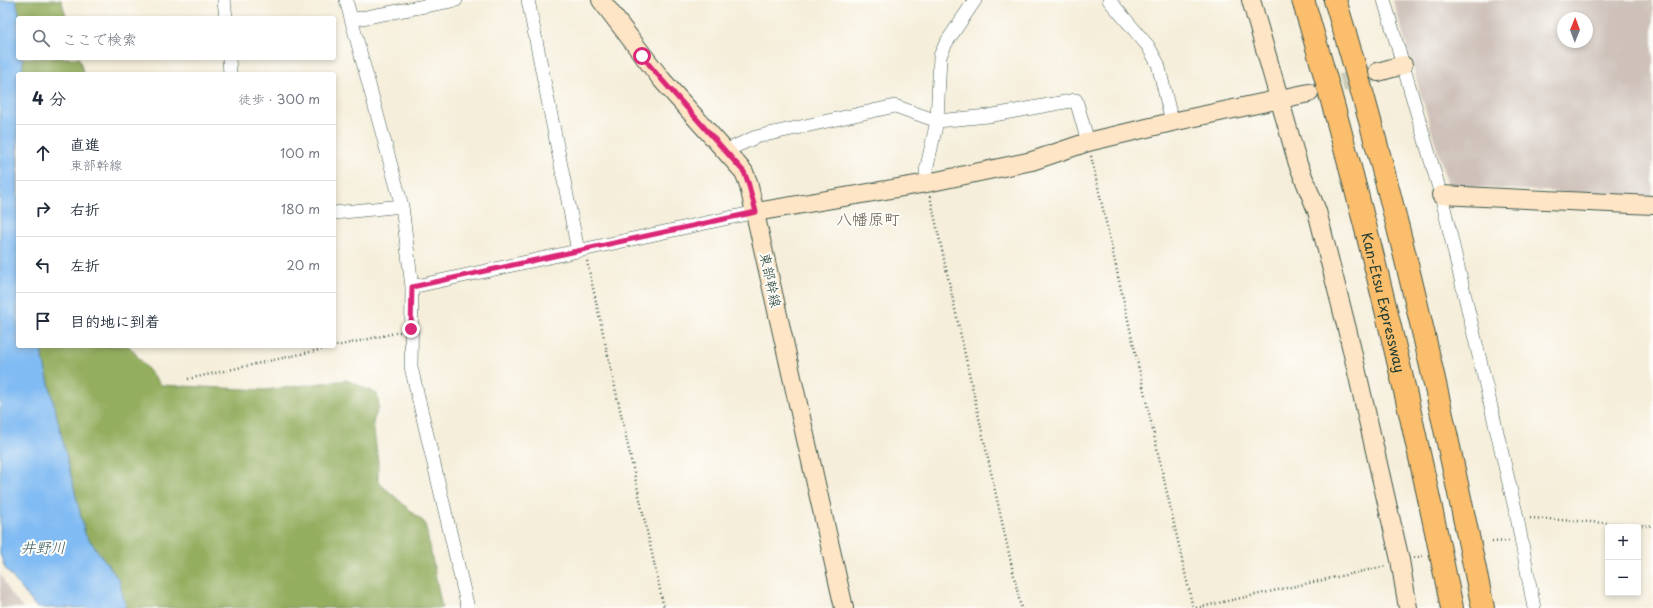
<!DOCTYPE html>
<html lang="ja">
<head>
<meta charset="utf-8">
<style>
  body { margin:0; font-family:"Playpen Sans","Klee One",sans-serif; background:#f6f6f7; color:#1f2937 }
  .controls { position:absolute; right:12px; bottom:12px; display:grid; overflow:hidden; border-radius:4px; box-shadow:0 2px 6px #0003 }
  .controls button { width:36px; height:36px; display:grid; place-items:center; padding:0; border:0; border-bottom:1px solid #e0e1e3; background:#fff; color:#1f2937; font:20px sans-serif }
  .compass { position:absolute; left:1557px; top:12px; width:36px; height:36px; border-radius:50%; background:#fff; box-shadow:0 2px 6px #0003; rotate:1deg }
  .stop { position:absolute; width:12px; height:12px; margin:-9px; border:3px solid #db2777; border-radius:50%; background:#fff }
  .stop.end { background:#db2777; border-color:#fff; box-shadow:0 1px 4px #0008 }
  .list { margin:0; padding:0; list-style:none }
  h2 { display:flex; justify-content:space-between; align-items:center; height:52px; margin:0; padding:0 16px; font-size:17px }
  h2 small { font-size:13px; font-weight:400; color:#747a83 }
  .list li { display:grid; grid-template-columns:26px 1fr auto; gap:12px; align-items:center; box-sizing:border-box; height:56px; padding:0 16px; border-top:1px solid #e0e1e3 }
  .list b { display:block; font-size:15px; white-space:nowrap }
  .list p { margin:0; font-size:13px; white-space:nowrap; color:#747a83 }
  .list em { font-size:13px; font-style:normal; color:#747a83 }
  .icon { flex:none; width:22px; height:22px; fill:none; stroke:currentColor; stroke-width:2; stroke-linecap:round; stroke-linejoin:round }
  .map { position:relative; flex:none; width:1653px; height:608px; overflow:hidden }
  .search { position:absolute; background:#fff; box-shadow:0 2px 6px #0003; left:16px; top:16px; width:320px; height:44px; display:flex; align-items:center; gap:10px; box-sizing:border-box; padding:0 14px; border-radius:4px; color:#747a83; font-size:15px }
  .panel { position:absolute; background:#fff; box-shadow:0 2px 6px #0003; left:16px; top:72px; width:320px; height:276px; border-radius:4px }
  .map>svg:first-child { display:block }
  .industrial { fill:#cec1ba; fill-rule:evenodd }
  .forest { fill:#94ae60; stroke:#5a764a }
  .water { fill:#81bbf3; stroke:#507c94 }
  .lines { fill:none; stroke-linecap:round; stroke-linejoin:round }
  .secondary-tunnel { stroke:#cacbb9; stroke-width:18; stroke-dasharray:18 9; stroke-linecap:butt }
  .street-casing { stroke:#3f584d; stroke-width:14 }
  .secondary-casing { stroke:#3f584d; stroke-width:20 }
  .highway-casing { stroke:#3f584d; stroke-width:24 }
  .path { stroke:#3f584d; stroke-width:2.5; stroke-dasharray:1 3; stroke-linecap:butt }
  .street { stroke:#fff; stroke-width:13 }
  .secondary { stroke:#fde5c5; stroke-width:18 }
  .highway { stroke:#fabe6d; stroke-width:22 }
  .route { stroke:#db2777; stroke-width:5 }
  .labels { text-anchor:middle; dominant-baseline:central; stroke-width:4; stroke-linejoin:round; paint-order:stroke }
  .street-label { font-size:14px; fill:#1f3d34; stroke:#fdfcf7 }
  .water-label { font-size:15px; font-style:italic; fill:#385c64; stroke:#fdfcf7 }
  .quarter-label { font-size:16px; fill:#655d52; stroke:#fdfcf7 }
</style>
</head>
<body>
<div class="map">
<svg width="1653" height="608" viewBox="0 0 1653 608">
  <rect width="100%" height="100%" fill="#fdfcf7"/>
  <filter id="ink" filterUnits="userSpaceOnUse"><feTurbulence type="fractalNoise" baseFrequency=".025" numOctaves="2"/><feDisplacementMap in="SourceGraphic" scale="8" xChannelSelector="R" yChannelSelector="G"/><feConvolveMatrix kernelMatrix="1 2 1 2 8 2 1 2 1" color-interpolation-filters="sRGB"/></filter>
  <filter id="wash" filterUnits="userSpaceOnUse"><feTurbulence type="fractalNoise" baseFrequency=".012" numOctaves="4" result="noise"/><feDisplacementMap in="SourceGraphic" scale="16" xChannelSelector="R" yChannelSelector="G"/><feGaussianBlur stdDeviation="0.9" result="paint"/><feColorMatrix in="noise" values="0 0 0 0 0 0 0 0 0 0 0 0 0 0 0 0 0 1.4 0 .05"/><feComposite in="paint" operator="in"/></filter>
  <g filter="url(#wash)">
    <rect width="100%" height="100%" fill="#f5eeda"/>
    <path class="industrial" d="M1393,0H1653V197L1448,186ZM1563,18H1587V42H1563Z
      M0,573L10,593L23,608H0Z"/>
    <path class="forest" d="M16,0H61L67,18H20Z
      M23,58H79L84,74H22Z
      M40,346H129L161,385L265,390L347,380L377,394L379,406L373,422L378,462V482L425,523L442,608H126L119,580L85,534Z"/>
    <path class="water" d="M0,0H16L20,18H18V58H23L22,74H18V346H40L85,534L119,580L126,608H37L5,568L0,554Z"/>
  </g>
  <g filter="url(#ink)">
    <g class="lines">
      <path class="secondary-tunnel" d="M1316,91L1371,74"/>
      <defs>
        <path id="street" d="M224,0L226,18
          M346,0L402,206L412,287L411,367L468,608
          M528,0L578,251
          M1109,0L1148,46L1158,64L1172,122
          M1384,0L1441,195L1517,517L1534,608
          M351,20L456,0
          M229,58L230,74
          M725,151L756,137L895,106L937,121L988,116L1076,100L1088,142
          M927,183L926,171L937,121L940,56L946,43L975,0
          M334,213L402,206
          M412,287L756,212"/>
        <path id="secondary" d="M601,0L662,80L744,172L748,182L844,608
          M1251,0L1298,164L1317,211L1348,333L1400,560L1408,608
          M1378,72L1403,65
          M1441,195L1653,205
          M756,212L927,183L1032,161L1088,142L1172,122L1309,93"/>
        <g id="highway">
          <path id="s1" d="M1303,0C1363,200 1410,403 1452,608"/>
          <path d="M1335,0C1396,199 1441,404 1483,608"/>
        </g>
      </defs>
      <use href="#street" class="street-casing"/>
      <use href="#secondary" class="secondary-casing"/>
      <use href="#highway" class="highway-casing"/>
      <path class="path" d="M1091,156L1193,608
        M930,196L1021,608
        M587,261L664,608
        M188,379L400,332
        M1530,518L1653,526
        M1492,542L1509,541
        M1414,558L1423,556
        M1196,608L1386,566"/>
      <use href="#street" class="street"/>
      <use href="#secondary" class="secondary"/>
      <use href="#highway" class="highway"/>
    </g>
  </g>
  <g class="lines" filter="url(#ink)">
    <path class="route" d="M411,329L412,287L756,212L748,182L744,172L662,80L642,56"/>
  </g>
  <g class="labels">
    <g class="street-label">
      <text transform="translate(771 280) rotate(78)">東部幹線</text>
      <text stroke="none"><textPath href="#s1" startOffset="313">Kan-Etsu Expressway</textPath></text>
    </g>
    <g class="water-label">
      <text x="43" y="546">井野川</text>
    </g>
    <g class="quarter-label">
      <text x="868" y="218">八幡原町</text>
    </g>
  </g>
</svg>
<div class="controls">
<button>+</button>
<button>−</button>
</div>
<svg class="compass" viewBox="-18 -18 36 36"><path d="M0-13l5 13h-10z" fill="#e53935"/><path d="M0 13l5-13h-10z" fill="#747a83"/></svg>
<div class="stop" style="left:642px;top:56px"></div>
<div class="stop end" style="left:411px;top:329px"></div>
<div class="search"><svg class="icon" aria-label="search" viewBox="0 0 24 24"><circle cx="10" cy="10" r="6"/><path d="M15 15l6 6"/></svg>ここで検索</div>
<section class="panel">
<h2>4 分<small>徒歩 · 300 m</small></h2>
<ul class="list">
<li><svg class="icon" aria-label="ahead" viewBox="0 0 24 24"><path d="M12 20V5M6 11l6-6 6 6"/></svg><div><b>直進</b><p>東部幹線</p></div><em>100 m</em></li>
<li><svg class="icon" aria-label="right" viewBox="0 0 24 24"><path d="M7 20v-9h11M14 6l5 5-5 5"/></svg><div><b>右折</b></div><em>180 m</em></li>
<li><svg class="icon" aria-label="left" viewBox="0 0 24 24"><path d="M17 20v-9H6M10 6l-5 5 5 5"/></svg><div><b>左折</b></div><em>20 m</em></li>
<li><svg class="icon" aria-label="arrive" viewBox="0 0 24 24"><path d="M6 21V4h12l-3 4 3 4H6"/></svg><div><b>目的地に到着</b></div></li>
</ul>
</section>
</div>
</body>
</html>
